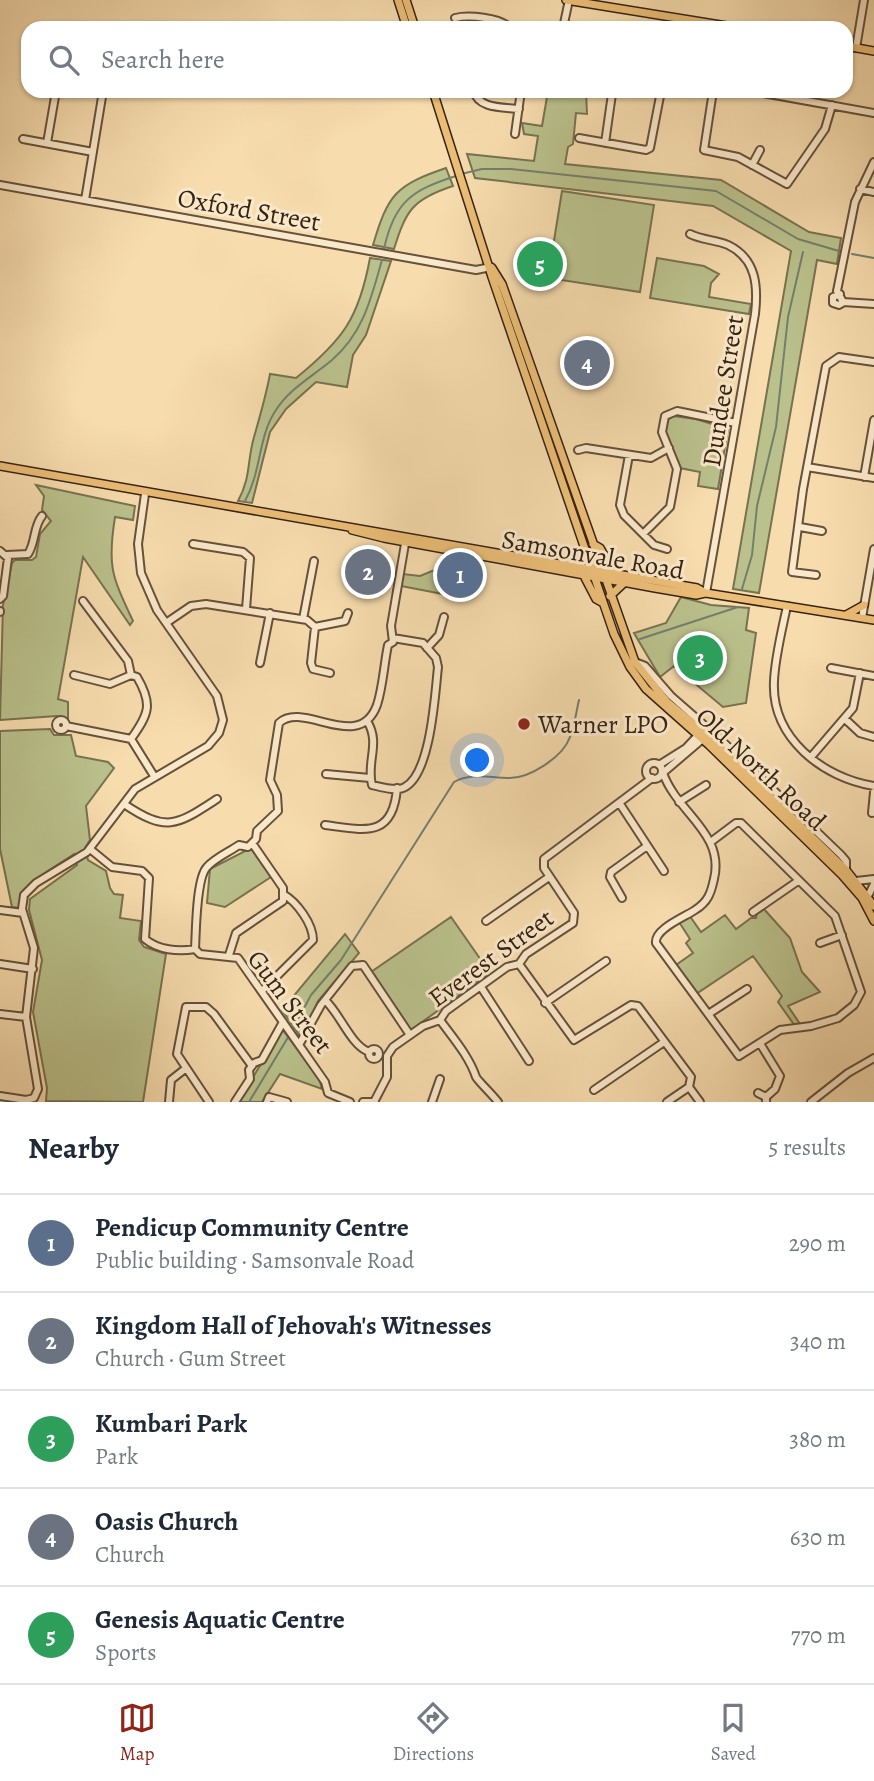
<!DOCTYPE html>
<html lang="en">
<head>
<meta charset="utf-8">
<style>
  body { margin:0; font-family:Alegreya,serif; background:#f6f6f7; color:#1f2937 }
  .you { position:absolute; left:478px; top:761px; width:24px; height:24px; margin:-18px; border:5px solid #fff; border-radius:50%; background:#1a73e8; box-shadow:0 0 0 10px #1a73e833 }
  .badge { display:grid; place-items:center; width:46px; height:46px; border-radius:50%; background:#8f2418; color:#fff; font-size:23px; font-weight:700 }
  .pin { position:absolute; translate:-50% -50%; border:4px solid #fff; box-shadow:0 2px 7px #0006 }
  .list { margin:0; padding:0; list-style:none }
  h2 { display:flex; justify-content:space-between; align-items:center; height:91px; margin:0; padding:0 28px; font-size:30px }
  h2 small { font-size:23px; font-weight:400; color:#747a83 }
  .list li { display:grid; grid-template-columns:46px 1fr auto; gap:21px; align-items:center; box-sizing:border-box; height:98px; padding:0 28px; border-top:2px solid #e0e1e3 }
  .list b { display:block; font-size:26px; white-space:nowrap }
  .list p { margin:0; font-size:23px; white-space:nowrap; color:#747a83 }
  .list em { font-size:23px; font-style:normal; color:#747a83 }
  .icon { flex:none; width:38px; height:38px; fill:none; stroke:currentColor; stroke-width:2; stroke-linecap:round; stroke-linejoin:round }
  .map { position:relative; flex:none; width:874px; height:1102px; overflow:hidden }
  .search { position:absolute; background:#fff; box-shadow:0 2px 5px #0004; left:21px; right:21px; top:21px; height:77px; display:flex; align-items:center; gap:18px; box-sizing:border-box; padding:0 24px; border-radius:21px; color:#747a83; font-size:26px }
  .sheet { height:581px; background:#fff }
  nav { display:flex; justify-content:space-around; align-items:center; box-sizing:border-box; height:98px; border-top:2px solid #e0e1e3; background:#fff; font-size:19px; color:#747a83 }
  nav a { display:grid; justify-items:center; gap:4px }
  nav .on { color:#8f2418 }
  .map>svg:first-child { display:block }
  .green { fill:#bac18c; stroke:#787250; stroke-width:2 }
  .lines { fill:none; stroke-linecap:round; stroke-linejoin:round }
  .stream { stroke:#747f6c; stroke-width:2 }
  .minor-casing { stroke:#66513a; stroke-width:10 }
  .major-casing { stroke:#352313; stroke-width:10 }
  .minor { stroke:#fae8ca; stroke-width:6 }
  .major { stroke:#ecbe77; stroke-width:7 }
  .poi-dot { fill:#8f2418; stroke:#fae8ca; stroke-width:2.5 }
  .labels { text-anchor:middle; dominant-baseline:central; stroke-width:6; stroke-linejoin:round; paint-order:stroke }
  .street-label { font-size:26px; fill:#352313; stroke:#fae8ca }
  .poi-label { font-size:26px; fill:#352313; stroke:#fae8ca; text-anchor:start }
</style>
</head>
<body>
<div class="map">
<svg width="874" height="1102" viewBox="0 0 874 1102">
  <rect width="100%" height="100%" fill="#f7dcae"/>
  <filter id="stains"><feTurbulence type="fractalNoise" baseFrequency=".00286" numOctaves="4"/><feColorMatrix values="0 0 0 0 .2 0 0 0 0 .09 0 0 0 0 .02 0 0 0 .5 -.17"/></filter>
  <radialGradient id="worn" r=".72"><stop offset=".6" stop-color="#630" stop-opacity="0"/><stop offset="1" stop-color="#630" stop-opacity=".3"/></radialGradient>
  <path class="green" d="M548,91H586L587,114L576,113L573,144L568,147L565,164L721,180L809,232L841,238L837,264L817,260L759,593L733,589L791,251L713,206L475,178L467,154L534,161L538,136L524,134L522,123L542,126Z
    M446,168L453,186C413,199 406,210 394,249L373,245C388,194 396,185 446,168Z
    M562,191L654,205L640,292L548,278Z
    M370,258L391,261L366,335L353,355L347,387L316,382L286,409L270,432L252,503L238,501C251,477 247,461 254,437C260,416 266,396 270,374L296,378C343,340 359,318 370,258Z
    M657,258L704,266L719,274L711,283L709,297L751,304L749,314L650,298Z
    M673,416L696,419L728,429L718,489L698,486L700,472L680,468L665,432L668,420Z
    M36,485L135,506L133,520L115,517C107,567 112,576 133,621L130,625L83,557L58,699L68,702V719L57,716L0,720L3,605L12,563L15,560H32L36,557L40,534L51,521L42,510L44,496Z
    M437,569V580L456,584L453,596L401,586L403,574L420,576Z
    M681,597L711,605L749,608L746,630L756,633L746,703L723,707L674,666L660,677L634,633L666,623Z
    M50,729L54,735H71L76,756L108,762L114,768L86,806L90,840L85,848L88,860L106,871L110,888L114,894L123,895L120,918L141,921L139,940L144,947L166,954L143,1102L46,1101L47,1088L33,1012L42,960L29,910L30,899L77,865L74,854C50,870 27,880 19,908L12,907L0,849V731Z
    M251,848L271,877L225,907L207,903L210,869Z
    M763,908L790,938L802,972L820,992L788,1006L802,1027L795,1026L778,1002L782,996L753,956L696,994L676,965L693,953L686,943L690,939L679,922L689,915L701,932L725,915L736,929L751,918H756L757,911Z
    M451,917L490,973L411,1030L371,972Z
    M345,934L359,953L318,1001L302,1039L282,1010Z
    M282,1029L319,1078L322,1089L280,1074L262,1102H238Z"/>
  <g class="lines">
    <path class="stream" d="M461,174L482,169H511L716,191L798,239L839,251
      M384,249C394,202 412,190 456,176
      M852,254L874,258
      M245,501C262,470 258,436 276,410C289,389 313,376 332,360C364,332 371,298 382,260
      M742,589L752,555L757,506L776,427L788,317L803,252
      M640,639L738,607
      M293,1029L311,995L341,960L454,782C471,772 490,778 508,778C529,779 563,757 570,737C575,725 576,712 579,700
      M249,1102L290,1034"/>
    <defs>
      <path id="minor" d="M455,18C468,15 500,17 510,28
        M563,28L569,0
        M856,48L864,0
        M474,91C478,109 503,107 519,109
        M713,91L704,150L738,157L787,184L825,129L832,105
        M752,91L874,113
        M515,134L521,91
        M579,138L646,150L650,148L661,91
        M23,139L93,152
        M47,143L56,91
        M605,143L612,94
        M874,162L855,202L837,291L843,302L874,304
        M752,165L760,150
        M0,185L476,270L491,267
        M860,189L874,192
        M85,200L103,91
        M690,234C702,240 716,240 728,245C757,259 758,287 755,314L706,593
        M840,294L833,297V303L839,305L844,302
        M578,450L586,448L651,458L669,448
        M629,455L620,505L624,515L654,545L667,549
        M807,467L874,478
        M864,477L874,420
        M800,527L822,531
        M643,534L670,507L677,469L662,432L665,416L677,411L736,423
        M193,544L243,552L250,558L246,609
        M0,551L8,558L3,596L0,599
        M7,555L28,554C36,542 33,527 42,516
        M816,575L792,572L803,489L826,366L839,357L874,362
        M83,601L128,661L131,675L137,677C153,704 149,714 131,739
        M787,606C782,630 775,657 774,681C771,738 823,778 874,786
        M0,611V612
        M862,618L874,549
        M303,619L314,561
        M166,623L191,606L206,604L307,620L315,627L345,621L348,613
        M315,627L311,663L313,669L330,673
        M427,648L439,635L444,617
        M635,662L645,666L671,696L719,738L841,855L846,861V870
        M260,663L270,613
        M831,668L874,676
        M74,675L110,684L131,675
        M845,719L860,733L874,737
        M56 725a5 5 0 1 1 10 0a5 5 0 1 1-10 0Z
        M367,721C381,743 366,762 372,785C381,787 397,792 405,787C431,773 435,694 438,667L436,658L423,643L393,638
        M66,726L131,739L154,776
        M811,757L853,708L860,673
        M646 771a8 8 0 1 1 16 0a8 8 0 1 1-16 0Z
        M659,765L686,748L701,732
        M664,772L705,737
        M663,773C677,813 725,833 714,879C711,893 708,902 695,910C685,917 654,929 656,943L739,1056L780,1030L811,1026L838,1018L854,1005L861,992L835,916L741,823H736L712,841
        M326,774L370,778
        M679,802L706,785
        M124,804C167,833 177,825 217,799
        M620,804L664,871
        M872,813L874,792
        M325,825C364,830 393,839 397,788
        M90,849L112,867L142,871L149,878L145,939C158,950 178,952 195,949
        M856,881L874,879
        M868,896L874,884
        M622,898L610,877L611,872L647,846
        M0,910L23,913
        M753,912L798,881
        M486,921L549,877
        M820,943L842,935
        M229,955L236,933L283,901V888L252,843
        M0,964L33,969
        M519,964L574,1040L631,1005L638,1006L691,1077L689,1087L700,1102
        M481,987L529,1061
        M262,991L313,940C313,924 297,902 283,894
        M325,1000C340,1014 350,1043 367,1051
        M545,1003L606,961
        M710,1013L747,989
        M0,1014L26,1017
        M440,1020C453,1038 469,1056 476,1077C478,1081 493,1095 498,1102
        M299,1045L321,1005L352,966L363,965L410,1035
        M761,1045L780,1076L775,1089L766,1097
        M369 1054a5 5 0 1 1 10 0a5 5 0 1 1-10 0Z
        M594,1090L664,1042
        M758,1093L766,1097V1102
        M0,1096L26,1100L34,1098L38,1089L26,1017L34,948L22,909L24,895L36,883L87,852L135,789L208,746L219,733L223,720L217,696L157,610L141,573L138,544L145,494
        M169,1102L171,1080L185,1069
        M209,1102L177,1054L186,1007H206L214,1014L252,1066
        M235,1102L250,1079L249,1070L254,1063L262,1060L283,1022
        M267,1102L269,1097L287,1102
        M350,1102L328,1093L325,1082L238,958L200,954L195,949C196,932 196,878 207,867C215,858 229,852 239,845L248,847L256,839L257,831L278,811L277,795L270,780L279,723C303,700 359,754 377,705C383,687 384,664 388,645L393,642L391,626L406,538
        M363,1102H375
        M374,1102L387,1077V1056L393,1047L423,1026L440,1020L446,1011L507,967L519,964L526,954L573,923L574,913L544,868V859L652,778
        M432,1102L440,1079
        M667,1102L689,1087
        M811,1102L848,1073L874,1058"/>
      <path id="major" d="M398,0L407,28
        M406,0L415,28
        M566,0L739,28
        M846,46L874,51
        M433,91L492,277L614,634L630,667L646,689L709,745L842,875L862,898L874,921
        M492,268L502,284L635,662L667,702L707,735L846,870L874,906
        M0,466C232,507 464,548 697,588L706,593L874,620
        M352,530L384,538L655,588L696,595L705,593
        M593,544L600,548L614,573
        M568,564L580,557L585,549
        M583,574L596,599L603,603
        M610,596L625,582
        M846,615L864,605"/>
    </defs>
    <use href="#minor" class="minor-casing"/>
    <use href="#major" class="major-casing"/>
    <use href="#minor" class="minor"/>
    <use href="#major" class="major"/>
  </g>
  <circle class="poi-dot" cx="524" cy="724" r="7"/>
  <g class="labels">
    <g class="street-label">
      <text transform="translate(249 210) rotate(10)">Oxford Street</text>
      <text transform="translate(723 391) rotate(-81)">Dundee Street</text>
      <text transform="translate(593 555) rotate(10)">Samsonvale Road</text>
      <text transform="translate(761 769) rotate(43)">Old North Road</text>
      <text transform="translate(491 958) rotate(-36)">Everest Street</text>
      <text transform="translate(290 1002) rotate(53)">Gum Street</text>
    </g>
    <g class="poi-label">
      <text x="538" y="724">Warner LPO</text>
    </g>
  </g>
  <rect width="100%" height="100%" filter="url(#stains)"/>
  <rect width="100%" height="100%" fill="url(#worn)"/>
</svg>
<div class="you"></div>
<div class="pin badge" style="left:460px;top:575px;background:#5c6f8a">1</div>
<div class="pin badge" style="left:368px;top:572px;background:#6b7280">2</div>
<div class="pin badge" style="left:700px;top:658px;background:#2e9e5b">3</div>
<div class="pin badge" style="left:587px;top:363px;background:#6b7280">4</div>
<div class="pin badge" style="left:540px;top:264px;background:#2e9e5b">5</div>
<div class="search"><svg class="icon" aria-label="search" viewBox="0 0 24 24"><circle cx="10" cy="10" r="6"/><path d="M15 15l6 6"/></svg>Search here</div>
</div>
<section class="sheet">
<h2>Nearby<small>5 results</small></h2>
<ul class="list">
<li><span class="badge" style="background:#5c6f8a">1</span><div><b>Pendicup Community Centre</b><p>Public building · Samsonvale Road</p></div><em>290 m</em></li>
<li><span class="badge" style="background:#6b7280">2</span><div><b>Kingdom Hall of Jehovah's Witnesses</b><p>Church · Gum Street</p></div><em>340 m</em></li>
<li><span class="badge" style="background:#2e9e5b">3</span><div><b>Kumbari Park</b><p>Park</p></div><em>380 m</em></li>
<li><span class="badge" style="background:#6b7280">4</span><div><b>Oasis Church</b><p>Church</p></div><em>630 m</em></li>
<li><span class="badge" style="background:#2e9e5b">5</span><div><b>Genesis Aquatic Centre</b><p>Sports</p></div><em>770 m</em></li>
</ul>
</section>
<nav>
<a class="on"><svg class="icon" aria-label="map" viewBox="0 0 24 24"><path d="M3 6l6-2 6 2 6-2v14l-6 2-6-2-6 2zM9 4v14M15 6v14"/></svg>Map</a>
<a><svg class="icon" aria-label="directions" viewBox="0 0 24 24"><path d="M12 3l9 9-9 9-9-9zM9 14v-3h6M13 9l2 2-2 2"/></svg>Directions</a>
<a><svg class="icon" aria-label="saved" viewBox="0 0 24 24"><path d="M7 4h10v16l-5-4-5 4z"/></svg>Saved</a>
</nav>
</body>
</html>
